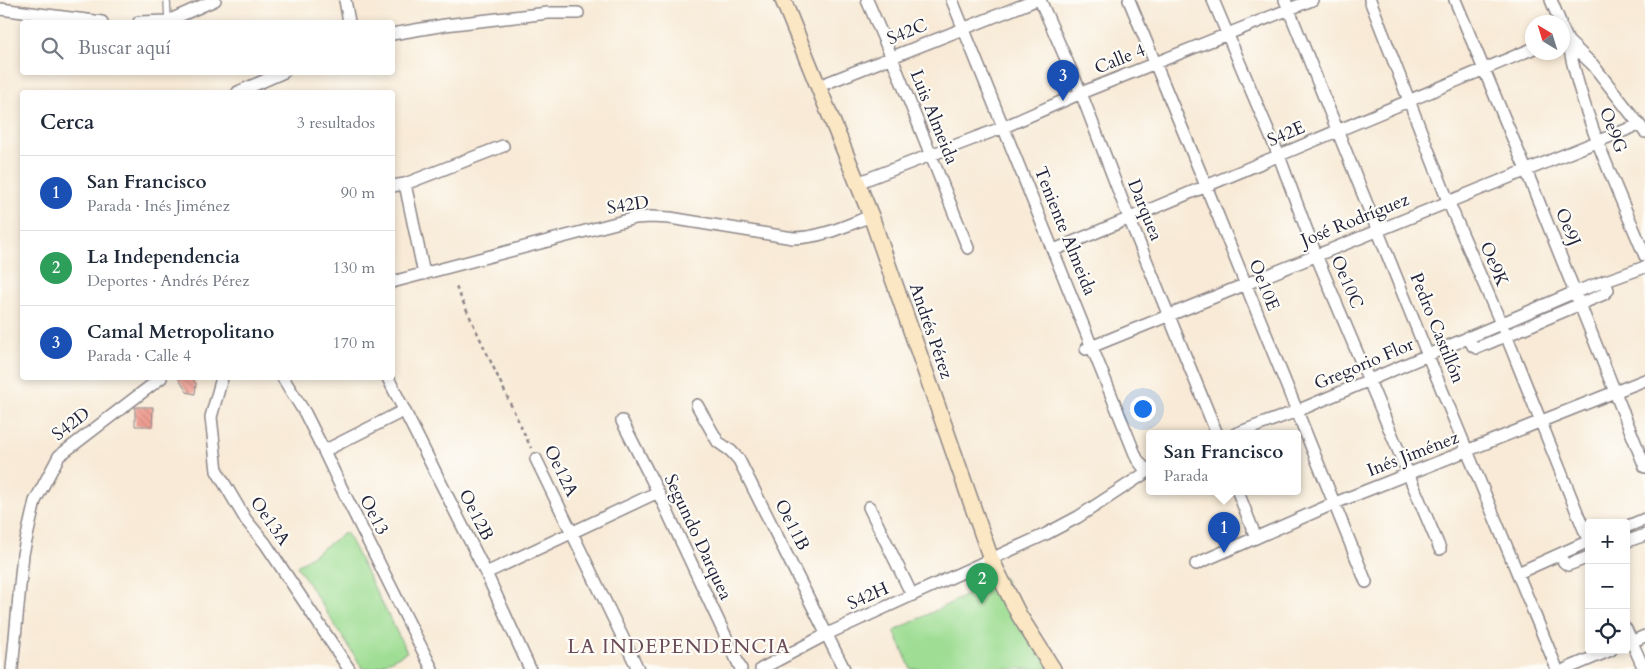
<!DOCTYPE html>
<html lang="es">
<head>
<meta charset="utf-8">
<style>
  body { margin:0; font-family:Cardo,serif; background:#f2f2f3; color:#1f2937 }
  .controls { position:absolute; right:15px; bottom:15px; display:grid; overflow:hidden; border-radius:5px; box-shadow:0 2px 8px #0003 }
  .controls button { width:45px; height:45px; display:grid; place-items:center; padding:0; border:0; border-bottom:1px solid #e0e1e3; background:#fff; color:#1f2937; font:25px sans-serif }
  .compass { position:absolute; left:1525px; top:15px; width:45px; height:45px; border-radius:50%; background:#fff; box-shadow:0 2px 8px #0003; rotate:322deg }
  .you { position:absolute; left:1142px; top:408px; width:18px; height:18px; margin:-12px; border:4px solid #fff; border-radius:50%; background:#1a73e8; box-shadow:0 0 0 8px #1a73e833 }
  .badge { display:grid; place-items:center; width:32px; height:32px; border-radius:50%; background:#2563eb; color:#fff; font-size:16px; font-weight:700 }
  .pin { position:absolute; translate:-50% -41px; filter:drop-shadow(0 1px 2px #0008) }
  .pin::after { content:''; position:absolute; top:26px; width:18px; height:15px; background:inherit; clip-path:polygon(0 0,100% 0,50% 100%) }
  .popup { position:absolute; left:1146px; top:430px; width:155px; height:65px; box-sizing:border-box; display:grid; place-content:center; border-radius:5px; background:#fff; filter:drop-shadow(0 1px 4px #0005); font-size:16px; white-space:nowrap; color:#747a83 }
  .popup b { font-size:19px; color:#1f2937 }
  .popup::after { content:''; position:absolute; left:50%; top:100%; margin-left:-10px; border:10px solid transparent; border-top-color:#fff }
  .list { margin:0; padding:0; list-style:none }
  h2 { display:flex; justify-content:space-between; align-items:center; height:65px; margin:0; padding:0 20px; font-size:21px }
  h2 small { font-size:16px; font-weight:400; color:#747a83 }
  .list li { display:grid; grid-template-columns:32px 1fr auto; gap:15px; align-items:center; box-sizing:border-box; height:75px; padding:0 20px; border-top:1px solid #e0e1e3 }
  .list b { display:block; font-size:19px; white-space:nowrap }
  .list p { margin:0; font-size:16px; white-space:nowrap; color:#747a83 }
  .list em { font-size:16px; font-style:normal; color:#747a83 }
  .icon { flex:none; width:28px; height:28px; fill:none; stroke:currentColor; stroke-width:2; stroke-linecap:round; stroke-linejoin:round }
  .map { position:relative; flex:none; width:1645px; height:669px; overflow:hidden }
  .search { position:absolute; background:#fff; box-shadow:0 2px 8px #0003; left:20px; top:20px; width:375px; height:55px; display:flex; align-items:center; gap:12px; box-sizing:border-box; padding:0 18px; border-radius:5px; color:#747a83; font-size:19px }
  .panel { position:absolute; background:#fff; box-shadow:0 2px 8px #0003; left:20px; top:90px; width:375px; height:290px; border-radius:5px }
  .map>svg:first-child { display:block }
  .garden { fill:#9edd93; stroke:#608067 }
  .building { fill:url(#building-back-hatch) }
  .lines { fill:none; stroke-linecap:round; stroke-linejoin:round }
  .lane-casing { stroke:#8d8688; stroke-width:8 }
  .street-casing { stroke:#8d8688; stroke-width:14 }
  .secondary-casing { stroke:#8d8688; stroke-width:18 }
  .path { stroke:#8d8688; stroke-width:2.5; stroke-dasharray:4 4; stroke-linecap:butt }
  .lane { stroke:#fff; stroke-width:5.5 }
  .street { stroke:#fff; stroke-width:11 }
  .secondary { stroke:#fbe7c3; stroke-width:15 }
  .labels { text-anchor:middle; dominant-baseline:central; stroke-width:4.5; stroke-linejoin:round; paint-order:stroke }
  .street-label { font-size:18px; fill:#22223b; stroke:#fdfcf7 }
  .quarter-label { font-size:20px; letter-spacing:1px; fill:#6a4c58; stroke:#fdfcf7 }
</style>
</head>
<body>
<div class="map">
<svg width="1645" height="669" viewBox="0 0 1645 669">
  <defs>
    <pattern id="building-back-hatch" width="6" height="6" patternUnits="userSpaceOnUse" patternTransform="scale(1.25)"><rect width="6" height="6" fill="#f09a8d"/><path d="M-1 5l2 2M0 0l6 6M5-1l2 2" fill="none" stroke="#c27d74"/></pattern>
  </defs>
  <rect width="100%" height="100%" fill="#fdfcf7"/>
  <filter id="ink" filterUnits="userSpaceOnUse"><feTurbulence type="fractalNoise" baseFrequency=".02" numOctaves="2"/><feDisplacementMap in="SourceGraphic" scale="10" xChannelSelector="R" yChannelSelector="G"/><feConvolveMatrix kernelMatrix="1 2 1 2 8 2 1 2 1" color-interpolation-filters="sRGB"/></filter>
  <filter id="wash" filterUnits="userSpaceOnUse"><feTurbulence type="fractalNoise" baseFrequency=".0096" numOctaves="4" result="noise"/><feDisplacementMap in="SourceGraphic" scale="20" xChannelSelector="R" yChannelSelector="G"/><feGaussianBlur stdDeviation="1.12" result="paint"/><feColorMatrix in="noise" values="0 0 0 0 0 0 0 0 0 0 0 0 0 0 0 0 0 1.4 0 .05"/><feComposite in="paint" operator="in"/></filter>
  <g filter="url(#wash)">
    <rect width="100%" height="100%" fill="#f8ead6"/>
    <path class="garden" d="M346,532L407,652L374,669H363L297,566Z
      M1003,577L1049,669H911L894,631Z"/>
    <g id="blocks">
      <path class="building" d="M178,378H192L196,384L195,394L187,392Z
        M135,407H153L152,426H135Z"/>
    </g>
  </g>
  <g filter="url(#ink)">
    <use href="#blocks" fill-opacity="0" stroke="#8d8688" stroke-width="1"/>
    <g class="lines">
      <defs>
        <path id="lane" d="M167,0L168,21"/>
        <path id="street" d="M345,0L349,22
          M867,0L892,58L968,248
          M952,0L1137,459L1144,468L1150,469
          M1040,0L1081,93L1129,218L1217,434
          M1129,0L1206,186L1366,582
          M1213,0L1279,156L1316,255L1440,549
          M1285,0L1428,356L1557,669
          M1370,0L1448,201L1506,335L1589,542
          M1455,0L1526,170L1645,467
          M1551,0L1560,22
          M0,9L102,22
          M139,22L168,21L215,0
          M1562,28L1568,41L1593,65L1645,132
          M392,34L445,25L548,13H578
          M1568,41C1582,116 1616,186 1645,256
          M819,86L1036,0
          M238,92L284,72
          M857,183L1004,127L1081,93L1312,0
          M405,184L424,274
          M392,186L405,184L503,146
          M1054,250L1532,49
          M392,282L635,218L651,217L670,218L793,238C821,238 845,226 871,216
          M1468,337L1473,346L1477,348L1604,294L1608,290L1605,281
          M1086,349L1638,125
          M222,378L211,417L217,471L246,520L265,543L349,669
          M283,378L305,413L324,451L342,489L432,669
          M388,378L486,573L530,669
          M697,405L718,442L731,451L739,460L844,669
          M622,421L658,492L741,669
          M1235,434L1297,411L1575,292L1645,267
          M324,451L403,411
          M536,459L638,669
          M1238,492L1256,538
          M869,507L912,595
          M1626,527L1645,519
          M1626,538L1628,541L1645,535
          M1560,554L1564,562L1568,565L1589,557
          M1196,564L1335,503L1645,380
          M486,573L658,492
          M1518,573L1589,541
          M1626,629L1644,669
          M1626,644L1645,636
          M12,669L23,554L35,501L59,456L161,378
          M761,669L827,634L1046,534L1078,517L1150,470
          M1566,669L1611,650"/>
        <path id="secondary" d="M783,0L871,216L991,559L1019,615L1053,669"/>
      </defs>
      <use href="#lane" class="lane-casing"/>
      <use href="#street" class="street-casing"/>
      <use href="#secondary" class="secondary-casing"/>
      <path class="path" d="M456,287L531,448"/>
      <use href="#lane" class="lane"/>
      <use href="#street" class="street"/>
      <use href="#secondary" class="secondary"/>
    </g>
  </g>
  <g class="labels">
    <g class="street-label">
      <text transform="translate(907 32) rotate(-22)">S42C</text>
      <text transform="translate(1120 59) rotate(-22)">Calle 4</text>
      <text transform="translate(934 117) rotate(68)">Luis Almeida</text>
      <text transform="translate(1613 130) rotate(69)">Oe9G</text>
      <text transform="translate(1286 134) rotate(-23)">S42E</text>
      <text transform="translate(628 205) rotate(-9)">S42D</text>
      <text transform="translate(1145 210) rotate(68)">Darquea</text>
      <text transform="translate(1355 220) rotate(-22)">José Rodríguez</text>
      <text transform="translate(1568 227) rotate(68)">Oe9J</text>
      <text transform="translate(1065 231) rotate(68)">Teniente Almeida</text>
      <text transform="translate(1494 264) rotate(67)">Oe9K</text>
      <text transform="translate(1347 282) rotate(67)">Oe10C</text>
      <text transform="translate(1264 285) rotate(68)">Oe10E</text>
      <text transform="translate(1437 328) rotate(68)">Pedro Castillón</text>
      <text transform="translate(931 331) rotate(71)">Andrés Pérez</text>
      <text transform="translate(1364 364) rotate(-23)">Gregorio Flor</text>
      <text transform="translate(71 424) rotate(-38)">S42D</text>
      <text transform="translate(1413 454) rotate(-21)">Inés Jiménez</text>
      <text transform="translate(561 471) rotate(64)">Oe12A</text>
      <text transform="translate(374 515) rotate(63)">Oe13</text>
      <text transform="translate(476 515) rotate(63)">Oe12B</text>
      <text transform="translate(270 521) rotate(55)">Oe13A</text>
      <text transform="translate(792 525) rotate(63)">Oe11B</text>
      <text transform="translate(698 537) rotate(65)">Segundo Darquea</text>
      <text transform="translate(868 596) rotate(-24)">S42H</text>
    </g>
    <g class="quarter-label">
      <text x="679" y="646">LA INDEPENDENCIA</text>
    </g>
  </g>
</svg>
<div class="controls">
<button>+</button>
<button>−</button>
<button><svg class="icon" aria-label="locate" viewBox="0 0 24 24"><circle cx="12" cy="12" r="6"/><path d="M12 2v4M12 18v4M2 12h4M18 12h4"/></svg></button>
</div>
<svg class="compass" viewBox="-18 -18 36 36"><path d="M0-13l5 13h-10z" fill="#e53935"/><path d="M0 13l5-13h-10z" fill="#747a83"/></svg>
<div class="you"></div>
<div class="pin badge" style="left:1224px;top:553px;background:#1a4fb4">1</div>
<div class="popup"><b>San Francisco</b>Parada</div>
<div class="pin badge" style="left:982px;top:604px;background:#2e9e5b">2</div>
<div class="pin badge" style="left:1063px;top:101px;background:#1a4fb4">3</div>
<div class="search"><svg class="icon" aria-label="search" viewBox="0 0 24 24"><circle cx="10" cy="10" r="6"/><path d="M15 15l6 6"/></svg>Buscar aquí</div>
<section class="panel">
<h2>Cerca<small>3 resultados</small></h2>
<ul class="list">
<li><span class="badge" style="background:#1a4fb4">1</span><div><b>San Francisco</b><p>Parada · Inés Jiménez</p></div><em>90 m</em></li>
<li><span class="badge" style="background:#2e9e5b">2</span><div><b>La Independencia</b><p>Deportes · Andrés Pérez</p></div><em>130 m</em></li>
<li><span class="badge" style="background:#1a4fb4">3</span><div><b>Camal Metropolitano</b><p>Parada · Calle 4</p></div><em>170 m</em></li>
</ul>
</section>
</div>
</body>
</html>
